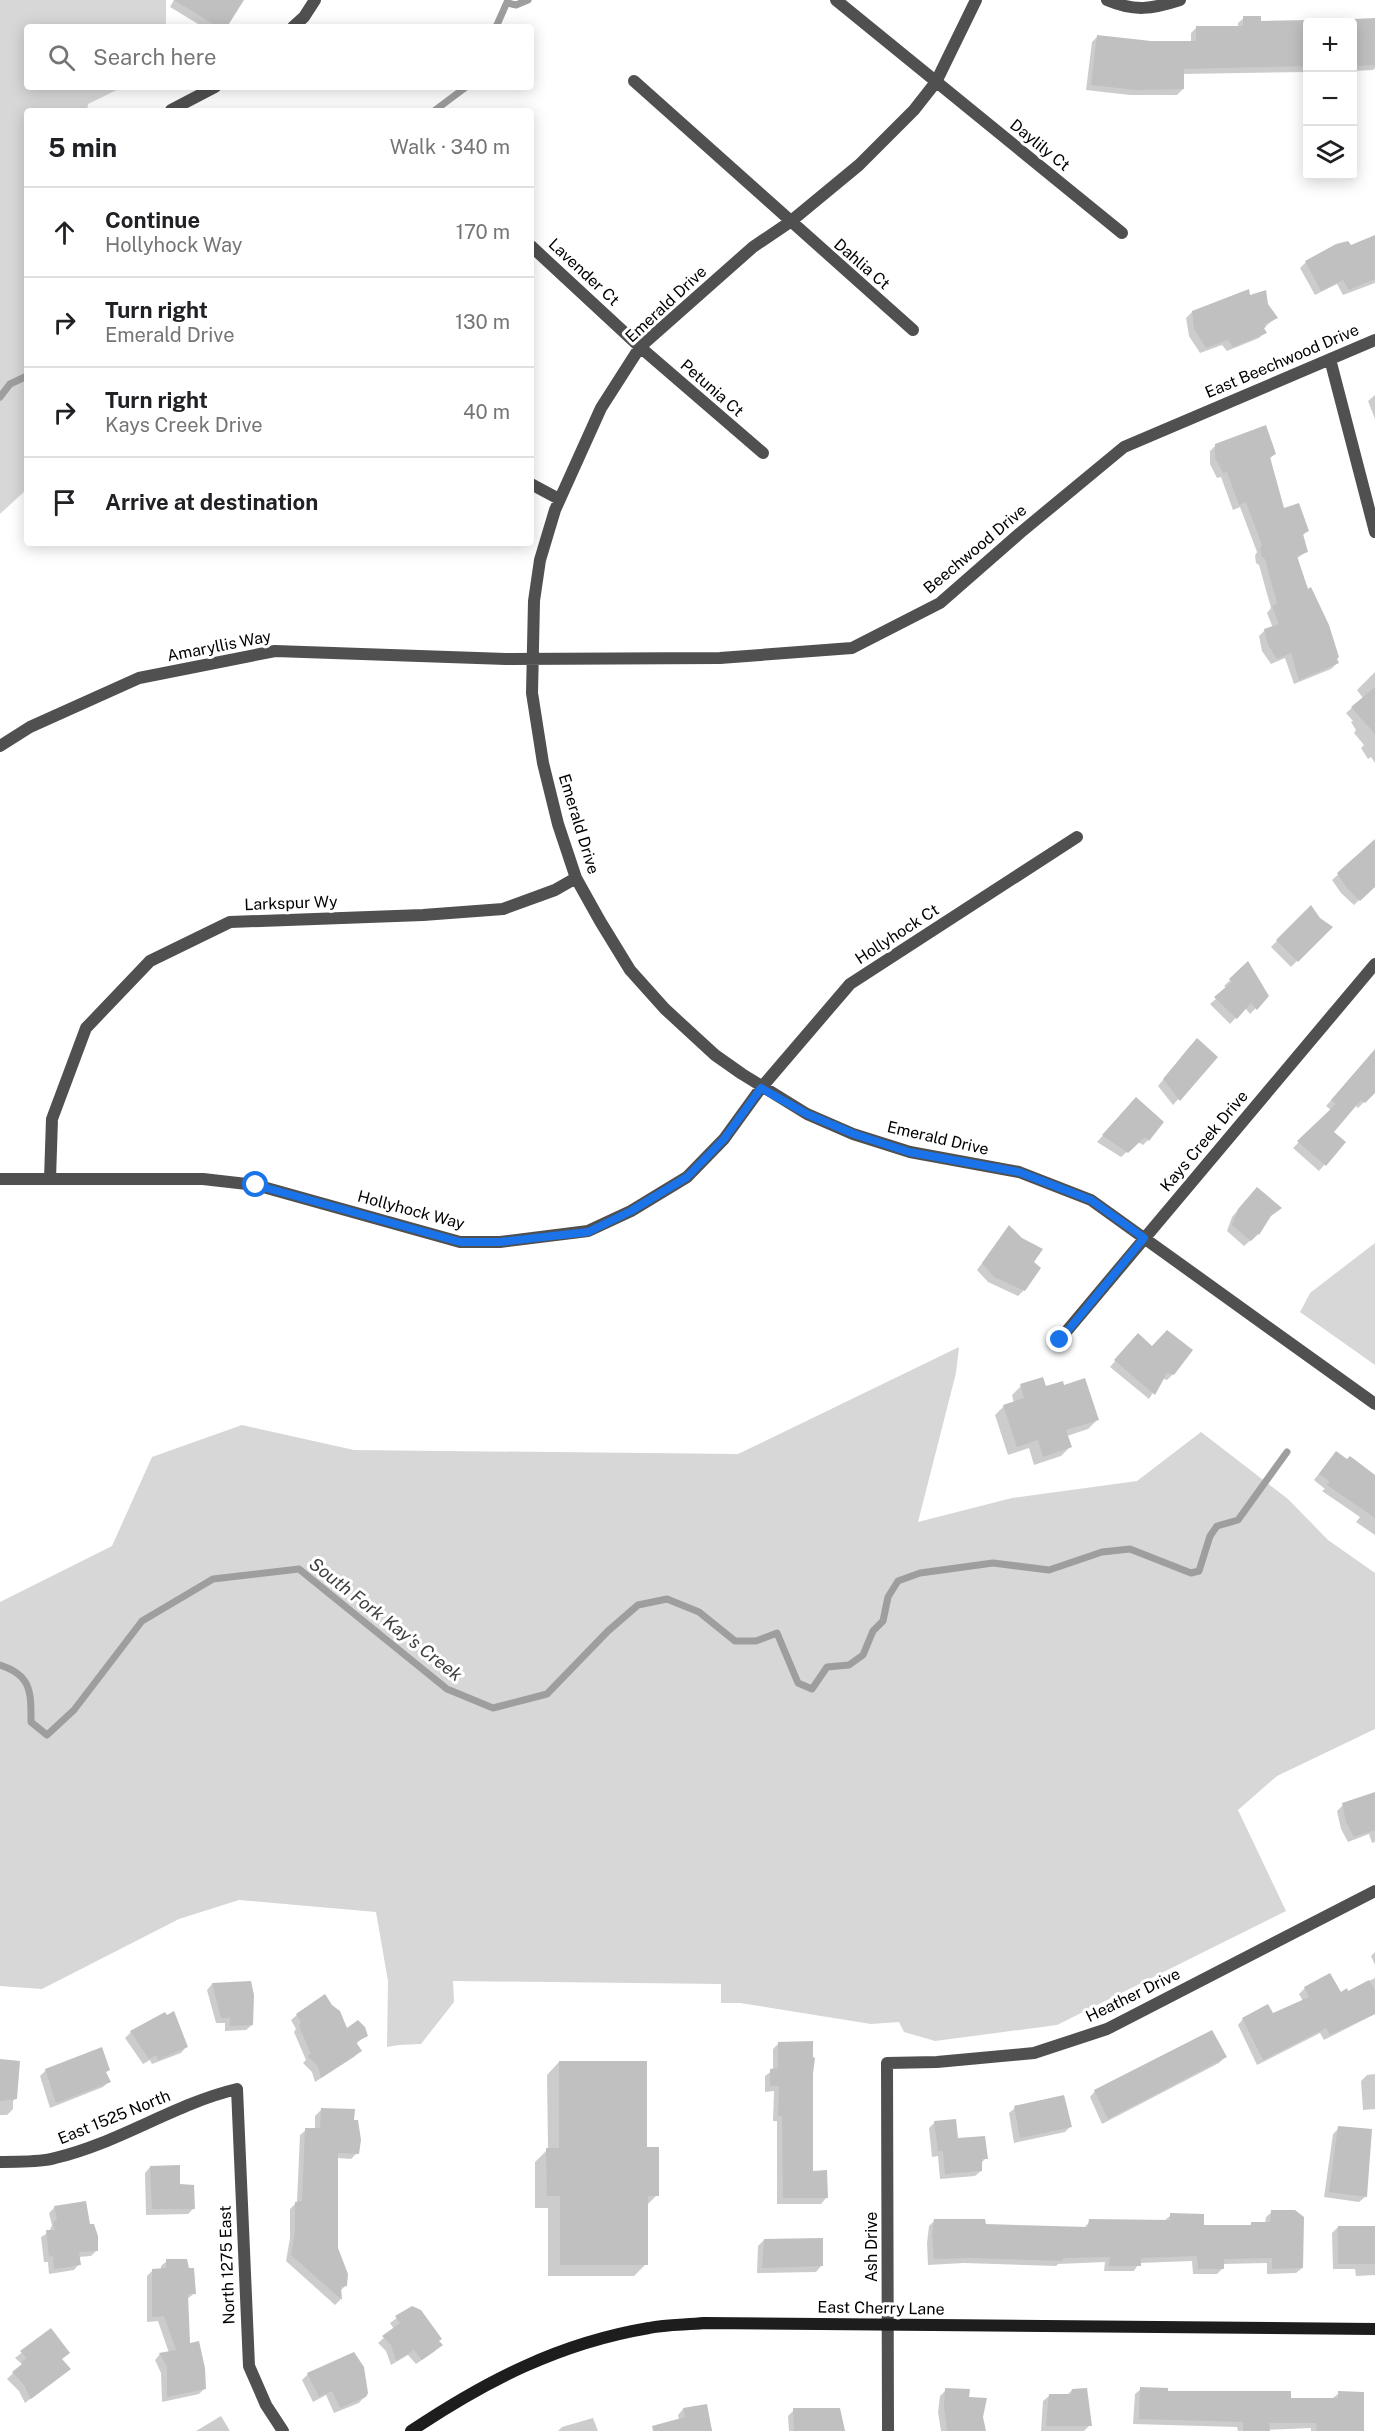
<!DOCTYPE html>
<html lang="en">
<head>
<meta charset="utf-8">
<style>
  body { margin:0; font-family:"Public Sans",sans-serif; background:#f2f2f2; color:#202124 }
  .controls { position:absolute; right:18px; top:18px; display:grid; overflow:hidden; border-radius:6px; box-shadow:0 3px 15px #0003 }
  .controls button { width:54px; height:54px; display:grid; place-items:center; padding:0; border:0; border-bottom:2px solid #e0e0e0; background:#fff; color:#202124; font:30px sans-serif }
  .stop { position:absolute; width:18px; height:18px; margin:-14px; border:4px solid #1a73e8; border-radius:50%; background:#fff }
  .stop.end { background:#1a73e8; border-color:#fff; box-shadow:0 2px 6px #0008 }
  .list { margin:0; padding:0; list-style:none }
  h2 { display:flex; justify-content:space-between; align-items:center; height:78px; margin:0; padding:0 24px; font-size:26px }
  h2 small { font-size:20px; font-weight:400; color:#757577 }
  .list li { display:grid; grid-template-columns:39px 1fr auto; gap:18px; align-items:center; box-sizing:border-box; height:90px; padding:0 24px; border-top:2px solid #e0e0e0 }
  .list b { display:block; font-size:22px; white-space:nowrap }
  .list p { margin:0; font-size:20px; white-space:nowrap; color:#757577 }
  .list em { font-size:20px; font-style:normal; color:#757577 }
  .icon { flex:none; width:33px; height:33px; fill:none; stroke:currentColor; stroke-width:2; stroke-linecap:round; stroke-linejoin:round }
  .map { position:relative; flex:none; width:1375px; height:2431px; overflow:hidden }
  .search { position:absolute; background:#fff; box-shadow:0 3px 15px #0003; left:24px; top:24px; width:510px; height:66px; display:flex; align-items:center; gap:15px; box-sizing:border-box; padding:0 21px; border-radius:6px; color:#757577; font-size:22px }
  .panel { position:absolute; background:#fff; box-shadow:0 3px 15px #0003; left:24px; top:108px; width:510px; height:438px; border-radius:6px }
  .map>svg:first-child { display:block }
  .green { fill:#d7d7d7 }
  .shadow { fill:#0003 }
  .lines { fill:none; stroke-linecap:round; stroke-linejoin:round }
  .stream { stroke:#9e9e9e; stroke-width:7 }
  .building { fill:#c0c0c0 }
  .street { stroke:#505050; stroke-width:12 }
  .secondary { stroke:#1d1d1d; stroke-width:12 }
  .route { stroke:#1a73e8; stroke-width:8 }
  .labels { text-anchor:middle; dominant-baseline:central; stroke-width:6; stroke-linejoin:round; paint-order:stroke }
  .street-label { font-size:16px; fill:#000; stroke:#fff }
  .water-label { font-size:18px; font-style:italic; fill:#3f3f3f; stroke:#fff }
</style>
</head>
<body>
<div class="map">
<svg width="1375" height="2431" viewBox="0 0 1375 2431">
  <rect width="100%" height="100%" fill="#fff"/>
  <path class="green" d="M0,0H166V27H27V87H123L88,104L87,111H27V489L0,514Z
    M1375,1243V1365L1300,1312L1310,1293Z
    M959,1347L956,1373L918,1522L1012,1498L1137,1481L1201,1432L1288,1499L1328,1540L1375,1573V1729L1277,1776L1238,1810L1286,1911L1057,2025L935,2041L904,2032L899,2022L871,2024L740,2003H721V1984L453,1981L454,2002L421,2044L399,2045L387,2047L388,1981L376,1912L239,1900L179,1919L42,1989L0,1986V1602L112,1546L152,1457L242,1425L354,1450L738,1454Z"/>
  <path class="shadow" d="M174,0H242L225,27H203L170,7Z
    M1244,18L1260,23L1375,20V68L1373,70L1352,71V22H1308V72L1182,74L1183,89L1177,95H1130L1086,90L1092,42L1097,37L1151,43L1191,42V33L1197,27H1238V23Z
    M1375,241V283L1343,295L1337,284L1315,295L1300,268L1306,262Z
    M1249,297L1266,304L1276,318L1262,329L1265,333L1259,338L1227,351L1222,345L1200,353L1189,336L1186,318L1192,312Z
    M1375,395V419L1368,401Z
    M1216,445L1275,454L1269,459L1283,510L1307,531L1302,536L1306,552L1296,559L1337,663L1331,669L1294,684L1285,658L1271,664L1262,651L1259,636L1265,630L1273,628L1267,613L1271,608L1259,565L1256,563L1255,556L1257,552L1240,507L1233,510L1221,477L1217,478L1210,464V451Z
    M1375,672V763L1371,757L1368,759L1361,748L1364,745L1354,733L1356,730L1351,722L1353,721L1346,713L1363,698L1357,690Z
    M1375,841V885L1354,905L1341,893L1332,880Z
    M1310,907L1319,919L1330,927L1291,967L1271,947Z
    M1248,963L1268,996L1250,1014L1245,1008L1230,1024L1210,1004L1227,989L1224,986Z
    M1191,1045L1216,1058L1173,1105L1158,1086Z
    M1375,1057V1091L1358,1108L1355,1105L1331,1132L1344,1142L1319,1171L1293,1148L1331,1110L1326,1106L1367,1060Z
    M1130,1105L1148,1140L1143,1145L1138,1142L1121,1157L1097,1142Z
    M1251,1195L1279,1209L1268,1218L1258,1234L1244,1246L1227,1231L1232,1217Z
    M1009,1227L1032,1262L1024,1290L1018,1296L988,1282L977,1270Z
    M1132,1341L1173,1374L1167,1380L1162,1378L1149,1399L1110,1367Z
    M1021,1386L1045,1388L1097,1420L1088,1429L1067,1436L1070,1447L1061,1456L1034,1465L1029,1448L1008,1455L995,1415L1004,1406L1014,1403L1012,1395Z
    M1331,1458L1375,1480V1535L1356,1522L1360,1517L1322,1491L1325,1489L1314,1480Z
    M1375,1793V1842L1372,1843L1369,1834L1348,1842L1341,1829L1337,1811L1343,1805Z
    M1375,1952V1965L1371,1956Z
    M1375,1978V2014L1324,2040L1320,2033L1257,2065L1238,2025L1243,2019L1272,2015L1303,2001L1299,1994L1305,1988L1340,1994L1348,1992Z
    M250,1983L252,2025L246,2030L225,2031V2023H216L207,1990L212,1984Z
    M331,2006L346,2030L366,2035L356,2044L360,2051L354,2057L315,2082L312,2072L303,2063L306,2060L294,2032L296,2029L291,2020L297,2015Z
    M165,2014L186,2047L181,2053L152,2064L150,2060L143,2064L125,2038L131,2032Z
    M779,2043L811,2074L812,2172L826,2198L821,2204H777V2121H773L774,2091L765,2092V2076L773,2070V2049Z
    M1225,2057L1219,2063L1102,2124L1090,2097L1095,2091Z
    M0,2062L16,2098L13,2101V2109L7,2115H0Z
    M559,2062L646,2149L657,2195L646,2206V2264L634,2276H548V2208H535V2162L548,2149L547,2075Z
    M46,2070L105,2073L109,2082L103,2087L50,2108L40,2076Z
    M1375,2074V2109L1363,2110L1361,2081L1367,2075Z
    M1015,2108L1071,2126L1065,2132L1014,2143L1009,2113Z
    M321,2110L353,2122L357,2153L351,2159L337,2158V2249L345,2286L340,2291V2300L335,2305L286,2261L290,2238V2209L297,2202L300,2135L306,2130L315,2129V2116Z
    M935,2122L956,2140L986,2158L980,2164L981,2171L975,2176L940,2179L938,2156L932,2157L929,2128Z
    M1339,2128L1365,2197L1359,2202L1324,2197L1333,2134Z
    M150,2167L179,2185L194,2208L188,2214L146,2215L145,2173Z
    M55,2207L89,2226L97,2250L91,2256L78,2257L79,2264L74,2270L49,2274L48,2262H44L41,2237L49,2232L52,2225L49,2213Z
    M1272,2212L1302,2268L1296,2273L1267,2274V2263L1223,2264V2268L1217,2274H1193L1192,2261L1139,2263L1134,2271H1104L1105,2262L1058,2264L1056,2266L964,2263L928,2265L927,2243L929,2226L935,2220L984,2226L1084,2228L1090,2221H1164L1171,2215L1203,2227H1249L1252,2223L1265,2224L1266,2217Z
    M1338,2227H1375V2275L1356,2276L1355,2269H1333L1332,2233Z
    M764,2240L821,2266L816,2272L757,2273L758,2246Z
    M167,2261L195,2293L187,2299L189,2344L205,2388L199,2394L162,2402L161,2373L155,2360L160,2354L169,2353L158,2321L147,2322V2276L153,2270H161V2266Z
    M412,2307L437,2342L435,2351L416,2364L408,2355L391,2365L386,2351L378,2343L394,2329L390,2323Z
    M50,2330L61,2360L69,2369L25,2403L19,2391L7,2379L22,2364L15,2358Z
    M308,2374L365,2396L359,2403L334,2413L326,2395L313,2402L302,2380Z
    M1141,2389L1166,2393L1290,2400L1333,2398L1339,2393L1362,2431H1311V2428L1238,2431L1237,2427L1133,2424L1135,2394Z
    M946,2390L967,2398L982,2417L984,2431H941L938,2412L940,2396Z
    M1072,2390L1090,2425L1084,2431H1041L1043,2401L1049,2396H1066Z
    M706,2406L712,2431H663L679,2420L678,2415L683,2409Z
    M794,2410L844,2431H789L788,2416Z
    M221,2416L230,2431H196Z
    M593,2418L598,2431H558L562,2427Z"/>
  <g class="lines">
    <path class="stream" d="M507,3L516,5L528,0
      M496,27L508,0
      M434,111L466,87
      M0,397L10,384L27,376
      M0,1665C32,1675 31,1693 31,1722L47,1735L74,1710L142,1621L213,1579L299,1569L447,1689L493,1708L547,1694L608,1631L638,1605L667,1599L699,1612L735,1641H756L777,1633L798,1683L812,1689L827,1667L849,1665L863,1655L873,1631L883,1621L888,1597L898,1581L920,1573L993,1563L1049,1570L1102,1552L1130,1549L1191,1573L1199,1571L1210,1536L1217,1526L1238,1520L1287,1452"/>
  </g>
  <path class="building" d="M174,0H244L227,27H218Z
    M1243,16H1261V21L1308,20V66L1184,69V89L1136,90L1091,85L1097,35L1151,41H1196V26H1243Z
    M1375,18V65L1353,66V19Z
    M1375,235V279L1349,290L1343,280L1321,291L1305,261L1336,244L1348,241L1351,245Z
    M1249,289L1250,295L1266,290L1268,304L1278,318L1265,324L1266,327L1264,328L1267,333L1233,347L1228,340L1206,348L1194,329L1192,311Z
    M1266,425L1276,454L1270,457L1284,508L1299,503L1309,531L1303,534L1308,552L1297,556L1308,589L1311,587L1329,625L1339,657L1337,659L1339,663L1299,680L1291,653L1277,659L1268,645L1264,629L1279,624L1272,606L1277,603L1265,559L1262,557L1260,549L1262,545L1246,502L1239,505L1227,472L1223,473L1215,458V444Z
    M1375,687V734L1351,707Z
    M1375,839V887L1360,901L1346,887L1337,873Z
    M1311,905L1320,918L1333,927L1298,962L1276,940Z
    M1248,961L1269,996L1257,1010L1251,1003L1237,1019L1214,997L1232,982L1229,979Z
    M1197,1038L1218,1057L1180,1101L1163,1079Z
    M1375,1049V1093L1365,1103L1361,1100L1334,1132L1346,1142L1326,1166L1297,1141L1336,1104L1331,1100Z
    M1136,1097L1164,1122L1149,1141L1145,1137L1128,1153L1102,1135Z
    M1257,1187L1282,1208L1271,1216L1259,1235L1258,1234L1251,1241L1232,1225L1238,1209Z
    M1009,1225L1022,1238L1043,1249L1034,1262L1041,1268L1025,1291L994,1277L982,1263Z
    M1167,1330L1193,1350L1174,1375L1167,1373L1155,1395L1114,1360L1138,1333L1152,1346Z
    M1043,1377L1046,1386L1063,1381L1064,1385L1085,1378L1099,1420L1066,1430L1072,1447L1043,1457L1038,1440L1017,1447L1003,1405L1024,1398L1020,1384Z
    M1336,1451L1347,1459L1350,1456L1375,1475V1518L1327,1485L1330,1482L1319,1474Z
    M1375,1792V1830L1354,1837L1346,1822L1342,1803Z
    M1330,1973L1341,1992L1347,1988L1348,1991L1369,1980L1375,1991V2014L1330,2035L1326,2028L1263,2060L1242,2018L1268,2004L1273,2013L1309,1997L1304,1987Z
    M251,1981L254,1995L253,2025L230,2026V2018H221L212,1983Z
    M325,1994L332,2005L340,2011L347,2028L358,2020L365,2027L368,2036L356,2042L362,2051L321,2078L318,2066L307,2056L311,2054L299,2026L301,2022L296,2014Z
    M174,2011L188,2047L158,2060L156,2055L149,2059L130,2031L165,2012L167,2015Z
    M1212,2030L1227,2057L1108,2119L1094,2090Z
    M813,2041V2057L815,2058L813,2074V2171L827,2170L828,2198H783L782,2116H778L779,2086H770V2069L778,2068V2042Z
    M102,2047L110,2070L106,2072L111,2082L56,2103L45,2069Z
    M0,2059L20,2061L17,2099L0,2101Z
    M559,2061H647V2147H659V2196H648V2265H560V2196H547L546,2148H559Z
    M1064,2095L1072,2127L1020,2138L1014,2106Z
    M321,2108L355,2109L354,2120H358L361,2140L359,2154L338,2153V2248L348,2274L347,2286L341,2287L342,2300L291,2255L295,2231V2202L302,2201L305,2128H320Z
    M956,2119L958,2138L985,2136L988,2159H982V2171L945,2174L943,2151H938L934,2121Z
    M1338,2126L1372,2129L1367,2197L1329,2192Z
    M180,2165V2184L194,2185L195,2209H152L150,2166Z
    M86,2201L90,2224H94L98,2236V2251L79,2252L81,2265L54,2269L53,2256L49,2257L46,2230H55L53,2222L57,2220L54,2206Z
    M1271,2210H1295L1304,2217L1303,2268L1272,2269V2258L1224,2259V2269H1198L1197,2256L1141,2258V2266H1109L1110,2257L1063,2258V2261L971,2258L934,2259L932,2236L934,2219H985L986,2224L1088,2227L1089,2219L1170,2220V2213L1204,2214V2225H1251V2222H1270Z
    M1338,2226H1375V2264H1338Z
    M823,2238V2266L762,2268L764,2239Z
    M166,2259H187L189,2268H194L196,2294H188L190,2343L199,2341L205,2368L206,2389L167,2397V2366L159,2353L176,2350L164,2316L152,2317V2269L166,2268Z
    M412,2306L421,2310L442,2339L439,2341L443,2345L422,2360L414,2350L396,2361L391,2345L382,2336L400,2323L395,2316Z
    M51,2328L70,2353L62,2359L71,2369L31,2399L24,2385L12,2372L22,2364L21,2362L27,2358L20,2351Z
    M354,2352L364,2367L368,2393L366,2397L340,2408L332,2391L319,2397L307,2373Z
    M1140,2387L1168,2388V2391H1291V2398H1338V2391L1364,2392V2431H1317L1316,2423H1269L1270,2431H1243V2422L1139,2419Z
    M945,2388L970,2389L969,2397L987,2398L983,2417L986,2431H947L944,2405Z
    M1087,2388L1092,2426H1046L1049,2394H1071L1072,2389Z
    M707,2404L712,2431H653L652,2426L685,2417L683,2408Z
    M793,2408H840L845,2431H794Z"/>
  <g class="lines">
    <path class="street" d="M836,0L1122,233
      M976,0L936,82L914,110L859,165L790,222L753,247L640,347L601,408L555,510L540,560L534,601L532,693L543,763L558,824L576,878L600,921L630,970L665,1009L715,1055L742,1074L807,1114L853,1134L910,1152L1019,1172L1091,1200L1375,1404
      M1107,0C1135,12 1152,9 1180,0
      M293,27L304,17L315,0
      M634,81L913,330
      M171,110L215,87
      M531,246L640,347L763,453
      M1330,359L1375,532
      M531,484L559,499
      M0,746L30,727L139,678L275,651L506,659L720,658L852,648L940,603L1020,533L1124,447L1375,340
      M0,1179H203L256,1185L460,1242H500L588,1231L631,1211L687,1177L724,1139L761,1088L850,984L1077,837
      M50,1179L52,1119L86,1028L150,961L230,922L423,915L503,909L555,890L576,878
      M1060,1339L1375,964
      M0,2162C18,2161 38,2163 55,2158C119,2143 174,2104 237,2089L249,2366L266,2405L283,2431
      M888,2431L887,2063L937,2062L1034,2053L1107,2029L1375,1891"/>
    <path class="secondary" d="M411,2431C486,2381 559,2343 649,2328C667,2324 686,2325 704,2323L1375,2329"/>
  </g>
  <g class="lines">
    <path class="route" d="M256,1185L460,1242H500L588,1232L631,1211L687,1177L724,1139L761,1088L807,1114L854,1134L909,1152L1019,1172L1091,1200L1144,1238L1060,1340"/>
  </g>
  <g class="labels">
    <g class="street-label">
      <text transform="translate(1040 145) rotate(39)">Daylily Ct</text>
      <text transform="translate(862 264) rotate(41)">Dahlia Ct</text>
      <text transform="translate(584 272) rotate(43)">Lavender Ct</text>
      <text transform="translate(666 304) rotate(-43)">Emerald Drive</text>
      <text transform="translate(1282 361) rotate(-23)">East Beechwood Drive</text>
      <text transform="translate(712 388) rotate(41)">Petunia Ct</text>
      <text transform="translate(975 549) rotate(-40)">Beechwood Drive</text>
      <text transform="translate(219 646) rotate(-11)">Amaryllis Way</text>
      <text transform="translate(579 824) rotate(73)">Emerald Drive</text>
      <text transform="translate(291 903) rotate(-2)">Larkspur Wy</text>
      <text transform="translate(897 934) rotate(-33)">Hollyhock Ct</text>
      <text transform="translate(938 1138) rotate(13)">Emerald Drive</text>
      <text transform="translate(1204 1141) rotate(-50)">Kays Creek Drive</text>
      <text transform="translate(411 1210) rotate(15)">Hollyhock Way</text>
      <text transform="translate(1133 1995) rotate(-26)">Heather Drive</text>
      <text transform="translate(114 2117) rotate(-22)">East 1525 North</text>
      <text transform="translate(871 2247) rotate(-90)">Ash Drive</text>
      <text transform="translate(227 2265) rotate(-92)">North 1275 East</text>
      <text transform="translate(881 2308) rotate(1)">East Cherry Lane</text>
    </g>
    <g class="water-label">
      <text transform="translate(386 1619) rotate(38)">South Fork Kay's Creek</text>
    </g>
  </g>
</svg>
<div class="controls">
<button>+</button>
<button>−</button>
<button><svg class="icon" aria-label="layers" viewBox="0 0 24 24"><path d="M12 4l9 5-9 5-9-5zM3 14l9 5 9-5"/></svg></button>
</div>
<div class="stop" style="left:256px;top:1185px"></div>
<div class="stop end" style="left:1060px;top:1340px"></div>
<div class="search"><svg class="icon" aria-label="search" viewBox="0 0 24 24"><circle cx="10" cy="10" r="6"/><path d="M15 15l6 6"/></svg>Search here</div>
<section class="panel">
<h2>5 min<small>Walk · 340 m</small></h2>
<ul class="list">
<li><svg class="icon" aria-label="ahead" viewBox="0 0 24 24"><path d="M12 20V5M6 11l6-6 6 6"/></svg><div><b>Continue</b><p>Hollyhock Way</p></div><em>170 m</em></li>
<li><svg class="icon" aria-label="right" viewBox="0 0 24 24"><path d="M7 20v-9h11M14 6l5 5-5 5"/></svg><div><b>Turn right</b><p>Emerald Drive</p></div><em>130 m</em></li>
<li><svg class="icon" aria-label="right" viewBox="0 0 24 24"><path d="M7 20v-9h11M14 6l5 5-5 5"/></svg><div><b>Turn right</b><p>Kays Creek Drive</p></div><em>40 m</em></li>
<li><svg class="icon" aria-label="arrive" viewBox="0 0 24 24"><path d="M6 21V4h12l-3 4 3 4H6"/></svg><div><b>Arrive at destination</b></div></li>
</ul>
</section>
</div>
</body>
</html>
